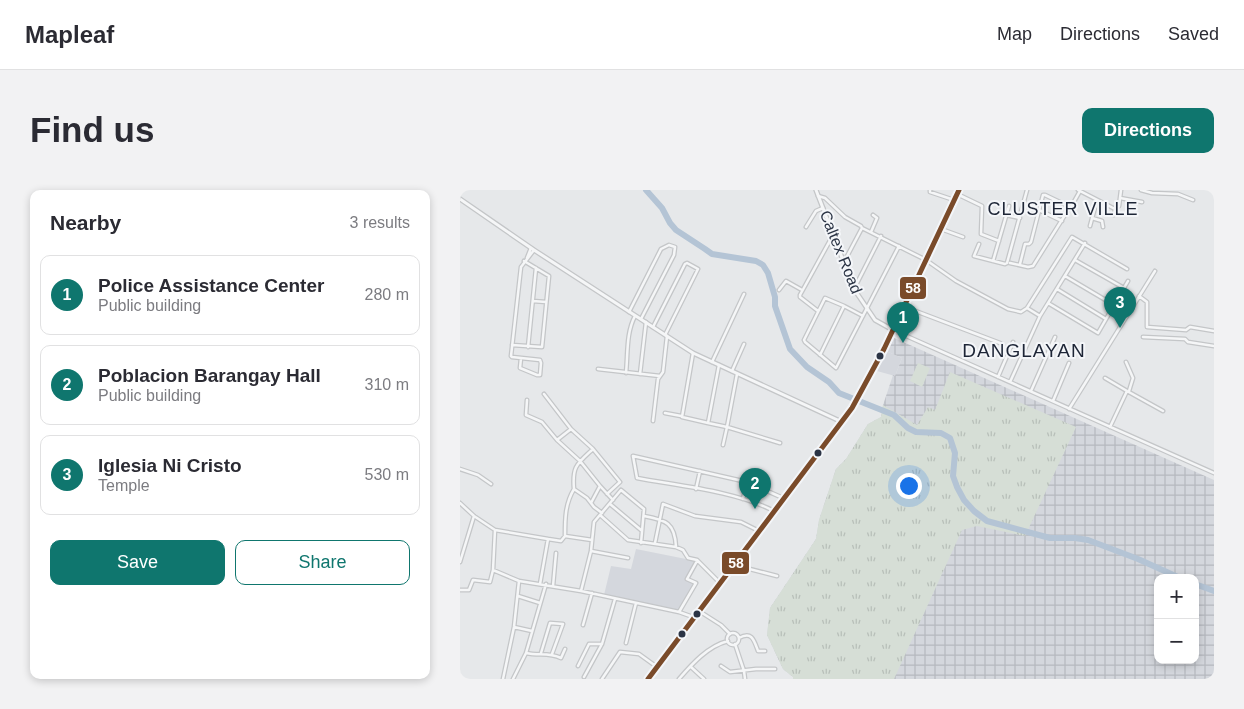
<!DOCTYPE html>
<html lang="en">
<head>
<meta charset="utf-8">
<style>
  body { margin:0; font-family:Helvetica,sans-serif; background:#f2f2f3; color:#2b2b33 }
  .controls { position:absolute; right:15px; bottom:15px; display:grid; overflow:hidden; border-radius:10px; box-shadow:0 2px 8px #0003 }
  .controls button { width:45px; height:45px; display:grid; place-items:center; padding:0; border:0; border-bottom:1px solid #e1e1e2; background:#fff; color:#2b2b33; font:25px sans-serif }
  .you { position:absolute; left:448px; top:295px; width:18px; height:18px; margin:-12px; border:4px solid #fff; border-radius:50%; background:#1a73e8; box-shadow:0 0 0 8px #1a73e833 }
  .badge { display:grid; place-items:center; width:32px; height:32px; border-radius:50%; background:#0f766e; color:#fff; font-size:16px; font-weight:700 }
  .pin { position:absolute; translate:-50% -41px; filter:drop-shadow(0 1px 2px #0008) }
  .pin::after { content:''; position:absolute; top:26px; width:18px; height:15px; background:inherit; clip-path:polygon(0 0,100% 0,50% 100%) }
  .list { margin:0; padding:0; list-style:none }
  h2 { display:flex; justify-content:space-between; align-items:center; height:65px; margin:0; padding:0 20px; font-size:21px }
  h2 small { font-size:16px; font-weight:400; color:#7c7c81 }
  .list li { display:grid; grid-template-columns:32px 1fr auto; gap:15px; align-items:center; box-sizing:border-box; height:80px; margin:0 10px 10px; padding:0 10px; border:1px solid #e1e1e2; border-radius:10px }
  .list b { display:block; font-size:19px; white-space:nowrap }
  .list p { margin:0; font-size:16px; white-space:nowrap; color:#7c7c81 }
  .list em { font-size:16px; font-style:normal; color:#7c7c81 }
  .actions { display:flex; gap:10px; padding:15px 20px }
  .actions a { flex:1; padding:11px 0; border:1px solid #0f766e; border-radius:10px; text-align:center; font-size:18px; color:#0f766e }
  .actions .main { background:#0f766e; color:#fff }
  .map { position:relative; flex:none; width:754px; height:489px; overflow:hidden; border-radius:10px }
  header { display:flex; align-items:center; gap:30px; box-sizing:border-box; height:70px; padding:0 25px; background:#fff; border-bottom:1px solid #e1e1e2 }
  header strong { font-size:24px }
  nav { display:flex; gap:28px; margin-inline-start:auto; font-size:18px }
  .intro { display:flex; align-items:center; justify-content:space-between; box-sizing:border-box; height:120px; padding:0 30px }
  h1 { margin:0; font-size:35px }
  .button { padding:12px 22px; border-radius:10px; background:#0f766e; color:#fff; font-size:18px; font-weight:700 }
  main { display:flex; gap:30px; padding:0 30px }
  aside { flex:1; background:#fff; border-radius:10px; box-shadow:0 2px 8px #0003 }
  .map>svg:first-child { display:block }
  .built { fill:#d4d7dd }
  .industrial { fill:url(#industrial-grid); fill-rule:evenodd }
  .grass { fill:url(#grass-tufts) }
  .pitch { fill:#d6ded6 }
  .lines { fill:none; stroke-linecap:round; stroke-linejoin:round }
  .river { stroke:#b4c4d5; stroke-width:6 }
  .minor-casing { stroke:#c4c6c8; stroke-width:5 }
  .tertiary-casing { stroke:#c4c6c8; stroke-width:5.5 }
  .primary-casing { stroke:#c2c5c8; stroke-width:7 }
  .minor { stroke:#f5f6f7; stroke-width:2.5 }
  .tertiary { stroke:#f5f6f7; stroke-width:3 }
  .primary { stroke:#f8f8f8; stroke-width:4.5 }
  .bus-1-casing { stroke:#f4f6f9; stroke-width:9 }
  .bus-1 { stroke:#7a4b2a; stroke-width:5 }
  .bus-dot { fill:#2b3445; stroke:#f4f6f9; stroke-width:2 }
  .labels { text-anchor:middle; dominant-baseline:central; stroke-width:4; stroke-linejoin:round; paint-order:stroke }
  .street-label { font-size:16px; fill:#2b3445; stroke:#f4f6f9 }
  .neighbourhood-label { font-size:18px; letter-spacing:1px; fill:#1d2536; stroke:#f4f6f9 }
  .quarter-label { font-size:19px; letter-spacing:1px; fill:#1d2536; stroke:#f4f6f9 }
  .line-badge { stroke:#f4f6f9; stroke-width:2 }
  .badge-label { font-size:14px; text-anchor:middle; font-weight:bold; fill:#fff }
</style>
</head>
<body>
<header>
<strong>Mapleaf</strong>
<nav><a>Map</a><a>Directions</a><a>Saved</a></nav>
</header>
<div class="intro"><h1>Find us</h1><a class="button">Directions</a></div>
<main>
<aside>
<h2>Nearby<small>3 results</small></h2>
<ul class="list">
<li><span class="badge">1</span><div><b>Police Assistance Center</b><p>Public building</p></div><em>280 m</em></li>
<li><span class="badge">2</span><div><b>Poblacion Barangay Hall</b><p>Public building</p></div><em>310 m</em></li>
<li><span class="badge">3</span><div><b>Iglesia Ni Cristo</b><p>Temple</p></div><em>530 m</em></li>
</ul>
<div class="actions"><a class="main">Save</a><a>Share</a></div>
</aside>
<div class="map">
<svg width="754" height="489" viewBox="0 0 754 489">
  <defs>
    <pattern id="industrial-grid" width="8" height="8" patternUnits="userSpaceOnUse" patternTransform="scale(1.25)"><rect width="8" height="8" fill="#d4d7dd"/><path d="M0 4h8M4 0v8" fill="none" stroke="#b6b9bf"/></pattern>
    <pattern id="grass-tufts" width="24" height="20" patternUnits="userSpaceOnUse" patternTransform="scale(1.25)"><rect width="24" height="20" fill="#d6ded6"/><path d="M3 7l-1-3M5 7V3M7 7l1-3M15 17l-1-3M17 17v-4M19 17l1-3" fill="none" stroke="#b8bfb9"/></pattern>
  </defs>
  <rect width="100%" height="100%" fill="#e6e8ea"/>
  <path class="built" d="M426,161L442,168L435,186L417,181Z
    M176,359L236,371L227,389L234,393L219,421L144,405L151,376L171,379Z"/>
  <path class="industrial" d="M432,147L754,290V489H333V487L323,479L307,445L310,418L356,349L359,330L376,279L386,269L408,234L421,227L423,215L433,185L435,186L442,168L426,161ZM698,388H735V470H698Z"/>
  <path class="grass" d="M490,182L616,237L565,346L517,336L502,340L434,489H333V487L323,479L307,445L310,418L356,349L359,330L376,279L386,269L408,234L421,227L423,215L457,235L468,217L475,220Z"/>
  <path class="pitch" d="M458,173L470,178L462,197L450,191Z"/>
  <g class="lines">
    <path class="river" d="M186,0L202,18L210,33L216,40L245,59L252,64L296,71L303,75L308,83L315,107V116L330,159L347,177L369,192L379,203L434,225L448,238L456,242L481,243L490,248L495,263L493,286L497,297L504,310L514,321L527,331L590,348H615L628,350L678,369L720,388
      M735,394L754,401"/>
    <defs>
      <path id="minor" d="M470,0V2L494,10
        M618,0L655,19
        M681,0L692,3L718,4L733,10
        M497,4L522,16L521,44L539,51
        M358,6L365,8L385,27L401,36L402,38
        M660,8L682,12
        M611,17L620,1
        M579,20L602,31
        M546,25L560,28
        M654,25L655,19L659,16L661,0
        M632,28L642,31L643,37
        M630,36L637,10
        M346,37L356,21L363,18
        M481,39L503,47
        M411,42L417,28L413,25
        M519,54L514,66L545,74L547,73L567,0
        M67,68L71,58
        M615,70L664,98
        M533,71L549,16
        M384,72L402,38L466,70L496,91L548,119L561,122L567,118L612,47L667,79
        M550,73L568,77L573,76L610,17L585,5H583L571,52L569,54H565L560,74
        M605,86L654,115
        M394,99L421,46
        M597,99L646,129
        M319,100L326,91L342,100
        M679,106L687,112V137L726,140L730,137L754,141
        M73,111L86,112
        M588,113L638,143L668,91
        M445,117L540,153
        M567,118L580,126
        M358,121L340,107V105L373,45
        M169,122L201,59L209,55L215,57L214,65L181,129
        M403,126L384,116L365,108L344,150L345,152L376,178L439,56
        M193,137L225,74L227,73L238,79L205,145
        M433,140L754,283
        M683,147L725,149L728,152L754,156
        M52,155L82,157L89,86L64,71
        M68,157L76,78
        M233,163L222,227L248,233
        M360,165L384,116
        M61,168L60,178L77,185H80L81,173L80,170L52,167L51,166L61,77L74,60
        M252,172L284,104
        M666,172L673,188L669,201
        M259,175L248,233L267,237L277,184
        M138,179L200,186
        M272,181L284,154
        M166,183C168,164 166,143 175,126
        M180,184L186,132
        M538,187L553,152
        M645,188L667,201L650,237
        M550,192L580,126L625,53
        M571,201L595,147
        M667,201L703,221
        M84,204L111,239
        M67,210L66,225L82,232L97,250
        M593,211L609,173
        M609,219L695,81
        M205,223L221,226
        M193,231L198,189L203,182L207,146
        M263,255L267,237L320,253
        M133,259L160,292L147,304
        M0,279L18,285L31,294
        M140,296L153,310
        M114,299C112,276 117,274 133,259L111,239L97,250L120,271L140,296L131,313
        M236,299L240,281
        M283,309L287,292
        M0,313L14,326L35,340L33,380L30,392L13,390L9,400H0
        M150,314L181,340
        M314,321C275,301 220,296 177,288L173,266L287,292L323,308
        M140,325L168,350L216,357
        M184,326C206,330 215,333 216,357L223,360L228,368L237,370L260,393
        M35,340L88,349L80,394
        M105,346C105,329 105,314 114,299L127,308L134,317L142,323
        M88,349L101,351L105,346L132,350
        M195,353L203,314L235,326L281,332L299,341
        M131,361L168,368
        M0,372L14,326
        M274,375L317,386
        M33,380L59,391L121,401L219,422L233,427
        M93,396L96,363
        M121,401L131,361L134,332L161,300L184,319L181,353
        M58,406L80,413
        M239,421L261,435L270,444
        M219,422L236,393L227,389L237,371
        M123,435L132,403
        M54,437L72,441
        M267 449a6 6 0 1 1 12 0a6 6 0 1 1-12 0Z
        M279,448C292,441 294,450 298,461H305
        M166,453L176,413
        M275,454L284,481L285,489
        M66,463L86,394
        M81,463L90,433L103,434L92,464
        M118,476L129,454H142
        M261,476L270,482L296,479H315
        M231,477L244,489
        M124,487L142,454L155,409
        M43,489L54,437L59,391
        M53,489L66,463C79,466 88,462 101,468L105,459
        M142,489L160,462L179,464L197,477
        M219,489C232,474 248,456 268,451"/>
      <path id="tertiary" d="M356,0L394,99L415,130L433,140
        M0,9L74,60L233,163L382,232"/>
      <path id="primary" d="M188,489L392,218L424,159L499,0"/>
    </defs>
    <use href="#minor" class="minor-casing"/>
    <use href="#tertiary" class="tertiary-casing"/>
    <use href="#primary" class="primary-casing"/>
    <use href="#minor" class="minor"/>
    <use href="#tertiary" class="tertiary"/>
    <use href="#primary" class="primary"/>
    <defs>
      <path id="bus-1" d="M188,489L392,218L424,159L499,0"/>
    </defs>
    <use href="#bus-1" class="bus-1-casing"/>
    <use href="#bus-1" class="bus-1"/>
  </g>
  <g class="bus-dot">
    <circle cx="420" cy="166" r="4.5"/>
    <circle cx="358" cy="263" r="4.5"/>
    <circle cx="237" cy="424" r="4.5"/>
    <circle cx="222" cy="444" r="4.5"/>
  </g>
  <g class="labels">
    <g class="street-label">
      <text transform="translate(381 62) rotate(68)">Caltex Road</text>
    </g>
    <g class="neighbourhood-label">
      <text x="603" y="19">CLUSTER VILLE</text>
    </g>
    <g class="quarter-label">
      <text x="564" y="160">DANGLAYAN</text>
    </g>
  </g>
  <g class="line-badge">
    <rect x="439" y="86" width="28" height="24" rx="5" fill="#7a4b2a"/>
    <rect x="261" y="361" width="29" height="24" rx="5" fill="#7a4b2a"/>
  </g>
  <g class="badge-label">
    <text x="453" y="103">58</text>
    <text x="276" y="378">58</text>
  </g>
</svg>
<div class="controls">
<button>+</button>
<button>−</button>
</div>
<div class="you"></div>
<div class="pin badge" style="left:443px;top:153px">1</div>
<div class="pin badge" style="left:295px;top:319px">2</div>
<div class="pin badge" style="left:660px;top:138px">3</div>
</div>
</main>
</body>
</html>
